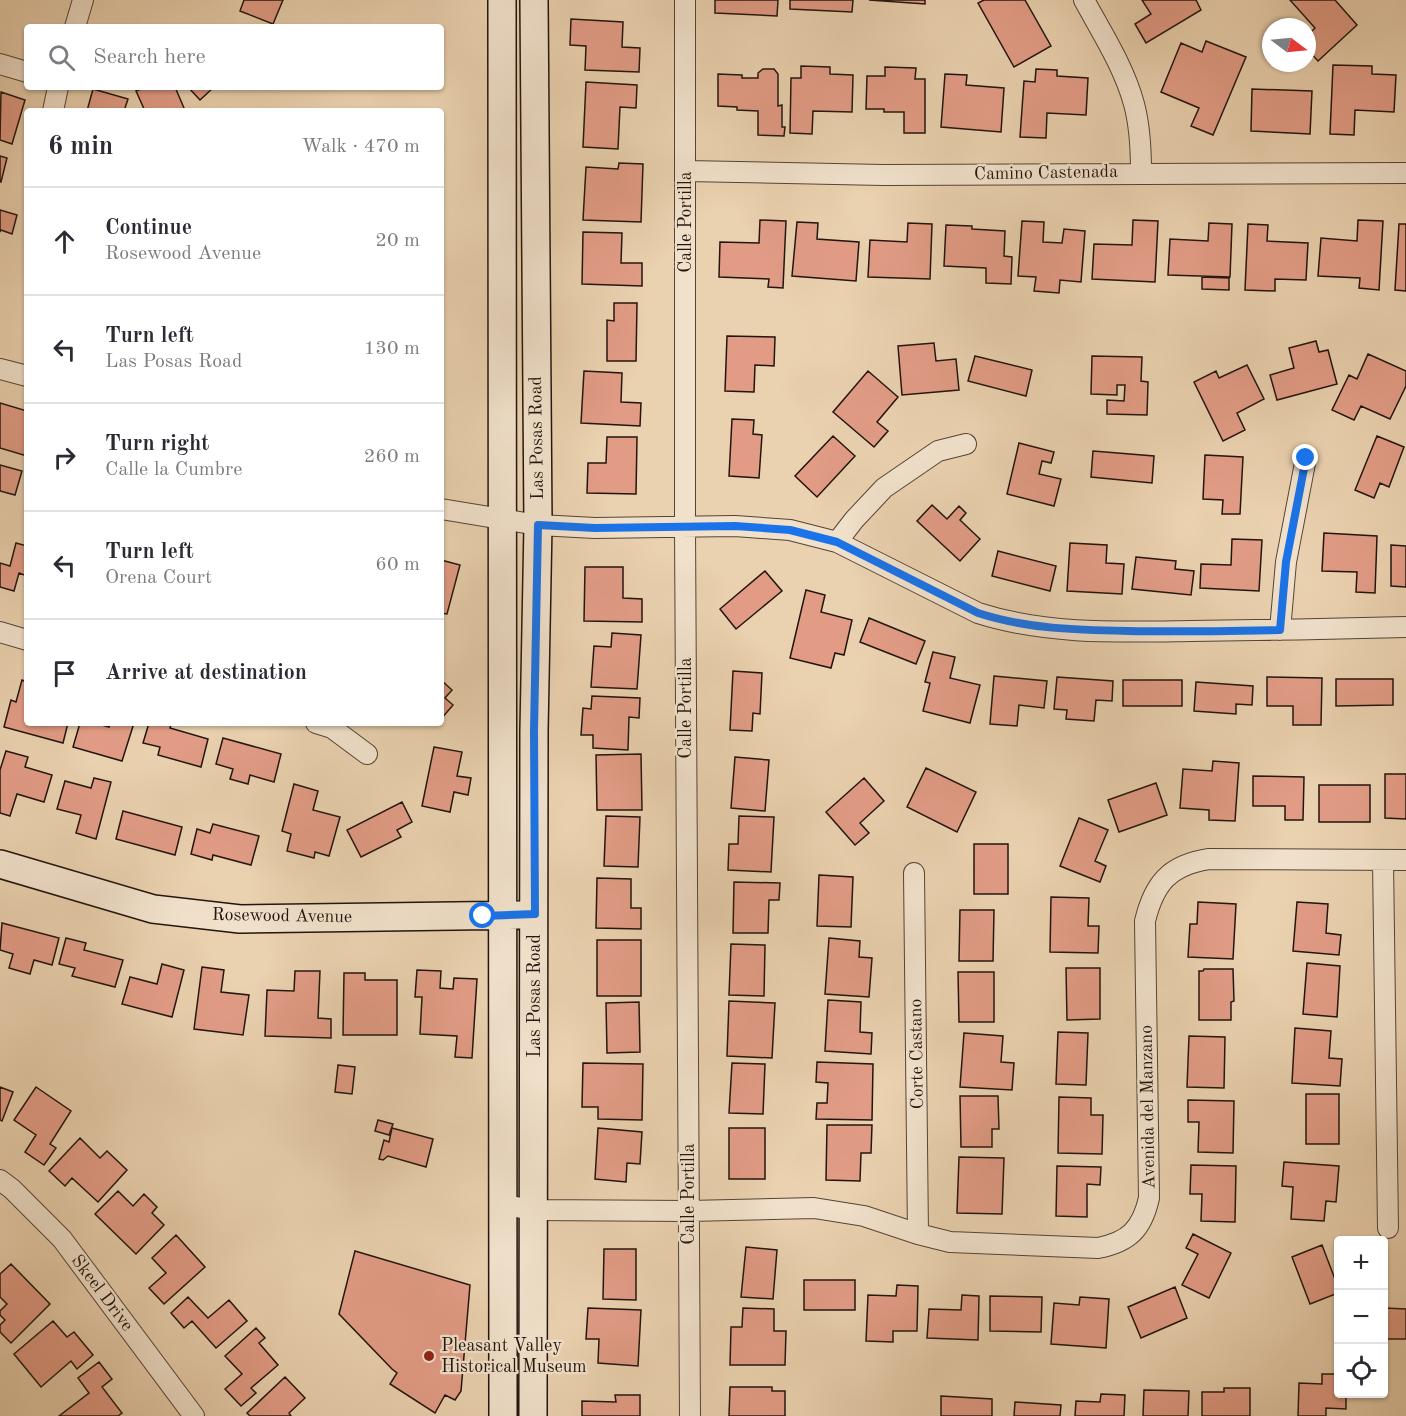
<!DOCTYPE html>
<html lang="en">
<head>
<meta charset="utf-8">
<style>
  body { margin:0; font-family:"Old Standard TT",serif; background:#f2f2f3; color:#2b2b33 }
  .controls { position:absolute; right:18px; bottom:18px; display:grid; overflow:hidden; border-radius:6px; box-shadow:0 2px 4px #0004 }
  .controls button { width:54px; height:54px; display:grid; place-items:center; padding:0; border:0; border-bottom:2px solid #e1e1e2; background:#fff; color:#2b2b33; font:30px sans-serif }
  .compass { position:absolute; left:1262px; top:18px; width:54px; height:54px; border-radius:50%; background:#fff; box-shadow:0 2px 4px #0004; rotate:106deg }
  .stop { position:absolute; width:18px; height:18px; margin:-14px; border:4px solid #1a73e8; border-radius:50%; background:#fff }
  .stop.end { background:#1a73e8; border-color:#fff; box-shadow:0 2px 6px #0008 }
  .list { margin:0; padding:0; list-style:none }
  h2 { display:flex; justify-content:space-between; align-items:center; height:78px; margin:0; padding:0 24px; font-size:26px }
  h2 small { font-size:20px; font-weight:400; color:#7c7c81 }
  .list li { display:grid; grid-template-columns:39px 1fr auto; gap:18px; align-items:center; box-sizing:border-box; height:108px; padding:0 24px; border-top:2px solid #e1e1e2 }
  .list b { display:block; font-size:22px; white-space:nowrap }
  .list p { margin:0; font-size:20px; white-space:nowrap; color:#7c7c81 }
  .list em { font-size:20px; font-style:normal; color:#7c7c81 }
  .icon { flex:none; width:33px; height:33px; fill:none; stroke:currentColor; stroke-width:2; stroke-linecap:round; stroke-linejoin:round }
  .map { position:relative; flex:none; width:1406px; height:1416px; overflow:hidden }
  .search { position:absolute; background:#fff; box-shadow:0 2px 4px #0004; left:24px; top:24px; width:420px; height:66px; display:flex; align-items:center; gap:15px; box-sizing:border-box; padding:0 21px; border-radius:6px; color:#7c7c81; font-size:22px }
  .panel { position:absolute; background:#fff; box-shadow:0 2px 4px #0004; left:24px; top:108px; width:420px; height:618px; border-radius:6px }
  .map>svg:first-child { display:block }
  .building { fill:#e29c86; stroke:#22150e; stroke-width:1.5 }
  .lines { fill:none; stroke-linecap:round; stroke-linejoin:round }
  .street-casing { stroke:#544436; stroke-width:22 }
  .secondary-casing { stroke:#22150e; stroke-width:30 }
  .street { stroke:#f1e1cb; stroke-width:20 }
  .secondary { stroke:#f1e1cb; stroke-width:27 }
  .route { stroke:#1a73e8; stroke-width:8 }
  .poi-dot { fill:#8f2418; stroke:#f1e1cb; stroke-width:2 }
  .labels { text-anchor:middle; dominant-baseline:central; stroke-width:4.5; stroke-linejoin:round; paint-order:stroke }
  .street-label { font-size:18px; fill:#22150e; stroke:#f1e1cb }
  .poi-label { font-size:18px; fill:#22150e; stroke:#f1e1cb; text-anchor:start }
</style>
</head>
<body>
<div class="map">
<svg width="1406" height="1416" viewBox="0 0 1406 1416">
  <rect width="100%" height="100%" fill="#ead1af"/>
  <filter id="stains"><feTurbulence type="fractalNoise" baseFrequency=".00333" numOctaves="4"/><feColorMatrix values="0 0 0 0 .2 0 0 0 0 .09 0 0 0 0 .02 0 0 0 .5 -.17"/></filter>
  <radialGradient id="worn" r=".72"><stop offset=".6" stop-color="#630" stop-opacity="0"/><stop offset="1" stop-color="#630" stop-opacity=".3"/></radialGradient>
  <path class="building" d="M244,0H283L273,24L240,11Z
    M715,0H778L777,16L715,13Z
    M790,0H853L852,12L790,9Z
    M869,0H925V4Z
    M984,0H1025L1051,46L1014,67L978,3Z
    M1142,0H1196L1201,10L1146,43L1135,24L1151,14Z
    M1290,0H1335L1357,25L1318,61L1307,49V36L1315,28Z
    M571,19L623,22L622,47L640,48L639,72L585,70L586,46L570,45Z
    M1206,41L1246,57L1213,135L1191,126L1199,108L1161,92L1181,43L1202,52Z
    M1333,65L1372,66V74L1396,75L1394,112L1355,110L1354,135L1330,134Z
    M801,66L830,67V74L853,75L852,112L813,111L812,134L790,133L791,78H801Z
    M885,67L916,68L915,79H925V133H904V112H884V109H866L867,76H885Z
    M763,69H774L778,74V106L782,105V127H785L784,136L758,135V111L737,110V107L718,106V74L742,75V78H758V73Z
    M1036,69L1057,70V76L1088,78L1086,115L1047,113L1046,138L1020,137L1024,81L1035,82Z
    M945,74L967,75L966,85L1004,88L1001,132L941,127Z
    M586,82L637,85L636,108L620,107L618,149L583,147Z
    M145,87H175L184,108L176,111H145L136,91Z
    M188,87H214L200,100Z
    M93,89L128,99L124,111H87Z
    M1252,89L1312,91L1310,134L1251,131Z
    M1,92L25,100L12,144L0,140Z
    M0,156L7,158L1,182H0Z
    M619,163L643,164L641,222L583,220L586,167L618,169Z
    M0,210L17,215L12,234L1,230L0,232Z
    M760,220L786,221L783,288L768,287L769,279L719,277L720,242L759,243Z
    M1133,220L1158,221L1155,282L1092,279L1094,244L1132,245Z
    M1358,220L1383,221L1379,290L1359,288L1360,278L1318,276L1321,238L1357,241Z
    M1022,221L1044,222L1043,242L1062,243L1064,229L1085,231L1081,282L1060,280L1059,293L1034,291L1036,277L1018,276Z
    M797,222L818,223L817,239L859,242L856,281L792,276Z
    M908,223L932,224L930,279L868,277L870,240L907,242Z
    M1209,223L1232,224L1230,277L1168,275L1170,239L1208,241Z
    M1248,224L1268,225L1267,241L1308,243L1306,280L1275,279V291L1245,290Z
    M1399,224H1406V291L1395,290Z
    M946,225L972,226V229L1005,231L1004,256L1012,257L1011,284L986,283V268L944,266Z
    M583,232L622,233L621,263H642V286L582,284Z
    M1202,277L1229,278V290L1202,289Z
    M614,303H637L636,361H607V320L614,321Z
    M727,336L775,337L774,366L755,365L754,392L725,391Z
    M1316,341L1319,352L1328,350L1337,384L1277,400L1270,375L1294,368L1289,348Z
    M934,343L936,361L956,359L959,390L902,395L898,346Z
    M1368,354L1406,371V386L1390,419L1361,406L1354,420L1332,410L1349,375L1357,379Z
    M975,356L1032,370L1026,396L968,381Z
    M1092,356L1142,357L1141,381L1148,382L1147,415L1107,414V400L1124,401L1125,385H1117V395L1091,394Z
    M1247,365L1264,399L1237,413L1245,430L1223,441L1194,382L1216,371L1219,378Z
    M584,371L622,373L621,402L641,403L640,426L581,423Z
    M868,371L898,397L877,422L888,431L874,447L833,412Z
    M0,403L27,411V456L0,448Z
    M732,419L754,420L753,434L762,435L759,478L729,476Z
    M833,436L855,456L817,497L795,476Z
    M1377,436L1404,447L1389,487L1380,483L1374,498L1355,490Z
    M607,437H637L636,494L587,493L588,463H606Z
    M1019,443L1054,452L1051,463L1042,461L1039,474L1061,479L1054,506L1007,494Z
    M1093,451L1154,456L1152,483L1091,477Z
    M1205,455L1243,457L1240,514H1222L1223,500L1203,499Z
    M0,465L22,471L15,495L0,491Z
    M932,505L947,519L959,506L966,513L960,520L980,539L960,561L917,521Z
    M1324,533L1377,536L1375,593L1356,592L1357,572L1322,571Z
    M1232,539L1262,540L1259,591L1200,588L1201,564L1231,565Z
    M16,543L27,546V576L19,573L14,591L0,587V563L10,566Z
    M1070,543L1107,545L1106,563L1124,564L1122,594L1067,591Z
    M1391,545L1406,546V587L1391,586Z
    M998,551L1056,566L1050,591L992,576Z
    M1136,557L1176,561L1175,569L1194,571L1191,595L1132,589Z
    M441,560L460,565L447,614L441,613Z
    M585,567H623V598L642,599V622L584,621Z
    M765,571L782,591L736,629L720,609Z
    M806,590L825,595L821,612L852,620L844,655L835,653L831,668L790,658Z
    M869,618L925,641L916,664L860,642Z
    M612,633L641,635L637,689L591,687L594,646L611,647Z
    M933,652L955,657L950,678L980,685L970,723L923,711L930,683L925,682Z
    M733,671L762,673L760,714L753,713L752,731L730,730Z
    M994,676L1047,681L1044,708L1019,705L1017,726L990,724Z
    M1057,677L1113,681L1112,701L1096,700L1094,721L1066,719L1067,710L1054,709Z
    M1267,677L1322,678L1321,725H1293V706H1267Z
    M1336,679H1393V705L1336,706Z
    M22,680L27,682V723H68L63,743L4,727L11,700L16,702Z
    M441,680L452,690L445,698L453,705L441,719Z
    M1123,680H1182V706H1123Z
    M1196,682L1253,686L1252,705L1236,704V714L1194,711Z
    M592,696L640,698L639,718L629,717L628,750L593,748V735H581L583,708L591,709Z
    M80,723H95L109,727L110,723H134L122,761L73,747Z
    M149,723H166L171,724L170,728L208,739L201,767L158,755L160,747L143,743Z
    M223,738L281,754L274,782L250,775L248,784L230,779L233,769L216,764Z
    M434,747L462,752L457,776L471,778L468,795L454,792L450,812L422,806Z
    M6,751L28,757L25,767L52,775L44,802L17,794L10,816L0,813V770Z
    M641,754L642,810H597L596,755Z
    M735,757L769,760L765,811L731,808Z
    M1213,761L1239,763L1235,821L1209,820V810L1180,808L1183,769L1212,771Z
    M926,768L976,792L957,832L907,807Z
    M1385,774H1406V819L1385,818Z
    M1253,776L1304,777L1303,820H1285V806H1253Z
    M94,778L111,782L96,839L76,833L81,815L57,809L65,781L91,788Z
    M864,778L884,801L860,823L869,833L855,845L826,812Z
    M1156,783L1167,815L1119,832L1108,800Z
    M294,784L318,791L313,810L340,817L329,856L315,852L314,858L287,851L291,834L282,831Z
    M1319,785H1370V822H1319Z
    M402,802L412,822L397,830L401,837L361,857L347,830Z
    M123,811L182,827L175,855L116,839Z
    M606,816L640,817L638,867L604,866Z
    M739,816L774,817L771,872L728,870L729,844H738Z
    M1079,818L1108,830L1095,861L1106,866L1100,882L1060,866Z
    M213,824L259,836L251,865L213,855L212,860L191,854L197,829L210,833Z
    M974,844H1008V894H974Z
    M819,875L853,877L851,927L817,926Z
    M597,878L631,879V908H641V929L596,928Z
    M734,882L780,883L779,900H769L768,933H733Z
    M1051,897L1089,898L1088,926H1099L1098,953L1050,952Z
    M1198,902L1236,904L1233,959L1188,957L1190,924H1197Z
    M1297,902L1328,904L1326,933L1341,935L1339,955L1293,951Z
    M960,910H994L993,961H959Z
    M2,923L59,938L52,965L34,960L30,974L9,968L13,954L0,950Z
    M66,938L86,943L84,950L123,960L115,987L72,976L75,968L59,964Z
    M829,938L860,941L859,957L872,958L869,997L825,994Z
    M597,940H641V996H597Z
    M731,944L765,945L764,996L729,995Z
    M1307,963L1340,966L1337,1017L1303,1014Z
    M162,964L184,970L172,1017L122,1004L130,977L157,984Z
    M202,967L224,970L221,992L249,995L243,1035L194,1029Z
    M1066,968H1100V1019L1067,1020Z
    M1204,969H1233L1234,1001L1231,1002V1020H1199V971H1203Z
    M417,970L441,971L440,988L453,989L454,978L477,979L472,1058L455,1057L457,1036L420,1034L422,997H415Z
    M295,971H320L318,1018L331,1019V1038L265,1036L267,990L294,991Z
    M958,972H994V1022H959Z
    M344,973H365V980H397V1035H343Z
    M828,1000L861,1002L860,1032L872,1033L871,1054L825,1051Z
    M729,1001L775,1003L772,1058L727,1056Z
    M639,1002L640,1052L607,1053L606,1003Z
    M1295,1028L1331,1031L1329,1058L1342,1059L1340,1086L1292,1083Z
    M1058,1032L1088,1033L1086,1085L1056,1084Z
    M964,1033L1003,1036L1001,1062L1014,1063L1012,1090L960,1087Z
    M1189,1036L1225,1037L1224,1088L1187,1087Z
    M817,1062L873,1064L872,1120L816,1119L817,1103H827L828,1083L816,1082Z
    M583,1063L643,1064L642,1120L598,1119V1107H582Z
    M732,1063L765,1064L763,1114L729,1113Z
    M338,1065L355,1067L352,1094L335,1092Z
    M0,1087L13,1092L2,1121L0,1120Z
    M36,1087L71,1111L50,1144L56,1148L44,1165L25,1152L36,1135L14,1120Z
    M1306,1094H1339V1144H1306Z
    M960,1096H998L999,1129H992V1147H961Z
    M1059,1097L1091,1098V1115H1103L1102,1154L1058,1153Z
    M1188,1100L1234,1101L1233,1153L1198,1152L1199,1122H1188Z
    M378,1120L393,1124L389,1135L375,1131Z
    M827,1125H872L871,1153H861L860,1181L826,1180Z
    M392,1128L433,1139L426,1167L388,1156L383,1160L379,1159L384,1140L389,1142Z
    M598,1128L642,1132L640,1164L627,1163L626,1182L595,1179Z
    M729,1128H765V1179H729Z
    M80,1138L100,1158L107,1151L127,1170L98,1202L72,1178L65,1186L49,1171Z
    M959,1157L1004,1158L1002,1214L957,1213Z
    M1284,1162L1339,1166L1336,1202L1326,1201L1324,1221L1291,1219L1293,1187L1282,1186Z
    M1191,1165L1236,1166L1235,1222L1201,1221L1202,1194H1190Z
    M1057,1166L1101,1167L1100,1185L1087,1184V1217L1056,1216Z
    M118,1191L133,1206L144,1194L157,1207L152,1213L164,1225L136,1254L95,1214Z
    M1193,1234L1231,1253L1209,1298L1182,1285L1198,1254L1186,1248Z
    M176,1235L205,1267L164,1304L149,1288L166,1273L152,1258Z
    M1322,1245L1338,1287V1293L1310,1304L1292,1257Z
    M746,1247L777,1250L773,1299L741,1297Z
    M604,1249H636V1300L603,1299Z
    M355,1251L470,1285L461,1391L455,1400L445,1395L435,1413L390,1384L397,1373L392,1369L339,1314Z
    M11,1264L50,1304L11,1343L0,1332V1325L5,1320L0,1315V1311L7,1304L0,1297V1274Z
    M804,1280H855V1310H804Z
    M897,1285L918,1286L917,1331H893V1342L866,1341L868,1295L896,1296Z
    M1175,1287L1187,1318L1141,1338L1128,1307Z
    M962,1295L979,1296L978,1340L927,1338L929,1309L961,1310Z
    M990,1296L1042,1297L1041,1332L990,1331Z
    M188,1297L208,1318L229,1300L247,1321L216,1348L192,1321L184,1328L171,1313Z
    M1080,1297L1109,1299L1106,1348L1051,1344L1054,1303L1079,1305Z
    M588,1308L641,1310L638,1366L598,1363L599,1339H586Z
    M743,1308L774,1309V1331H786L785,1365H730L731,1327H742Z
    M1384,1308L1406,1309V1339H1384Z
    M53,1321L67,1337L74,1332L93,1355L77,1369L71,1361L41,1387L14,1354Z
    M256,1328L265,1338L259,1343L278,1365L251,1388L256,1393L241,1406L225,1389L242,1374L225,1356Z
    M99,1362L112,1379L102,1387L122,1413L118,1416H59L89,1393L78,1378Z
    M1322,1374H1338V1394H1346V1409L1326,1408V1416H1298L1299,1383L1322,1384Z
    M285,1377L305,1398L289,1413L291,1416H250L247,1413Z
    M730,1387H772V1391H785V1416H729Z
    M1224,1388H1250V1416H1202V1392H1224Z
    M1144,1390L1189,1391L1188,1416H1143Z
    M1101,1394L1125,1395L1124,1416H1075L1076,1401L1100,1402Z
    M615,1395H640V1416H582V1401L616,1402Z
    M941,1396L992,1399V1416H941Z
    M1015,1402L1061,1405L1060,1416H1014Z"/>
  <g class="lines">
    <defs>
      <path id="street" d="M685,0V528L690,1416
        M1084,0C1102,33 1124,67 1134,104C1140,126 1141,150 1141,172
        M75,27L83,0
        M0,64L27,72
        M53,111L58,87
        M687,171L883,175L1406,173
        M0,369L27,376
        M441,509L538,525L595,528L735,526L790,530L837,542L978,613C1047,635 1120,632 1191,631C1263,630 1334,629 1406,627
        M837,542L854,520L884,488L938,451L966,444
        M1280,630L1286,562L1306,458
        M0,632L27,640
        M316,723L332,728L367,754
        M1383,860L1388,1228
        M914,873L918,1234
        M0,1180L12,1189L62,1239L194,1416
        M504,1205L533,1210L689,1211L814,1208L864,1216L918,1234L950,1242L1098,1248C1129,1242 1142,1229 1149,1198L1145,921C1154,884 1169,865 1209,859L1406,860"/>
      <path id="secondary" d="M502,0L503,1416
        M0,864L153,909L240,919L519,915
        M533,1416L534,730L538,525L534,0"/>
    </defs>
    <use href="#street" class="street-casing"/>
    <use href="#secondary" class="secondary-casing"/>
    <use href="#street" class="street"/>
    <use href="#secondary" class="secondary"/>
  </g>
  <g class="lines">
    <path class="route" d="M483,916L535,914L534,730L538,525L595,528L735,526L790,530L837,542L978,613C1027,629 1077,630 1128,631C1179,632 1229,631 1280,630L1286,562L1306,458"/>
  </g>
  <circle class="poi-dot" cx="429" cy="1356" r="6"/>
  <g class="labels">
    <g class="street-label">
      <text transform="translate(1046 173) rotate(-1)">Camino Castenada</text>
      <text transform="translate(686 222) rotate(-90)">Calle Portilla</text>
      <text transform="translate(537 438) rotate(-91)">Las Posas Road</text>
      <text transform="translate(686 708) rotate(-90)">Calle Portilla</text>
      <text transform="translate(282 916) rotate(1)">Rosewood Avenue</text>
      <text transform="translate(535 996) rotate(-90)">Las Posas Road</text>
      <text transform="translate(917 1054) rotate(-91)">Corte Castano</text>
      <text transform="translate(1148 1107) rotate(-91)">Avenida del Manzano</text>
      <text transform="translate(689 1194) rotate(-90)">Calle Portilla</text>
      <text transform="translate(102 1293) rotate(53)">Skeel Drive</text>
    </g>
    <g class="poi-label">
      <text x="441" y="1346">Pleasant Valley<tspan x="441" dy="21">Historical Museum</tspan></text>
    </g>
  </g>
  <rect width="100%" height="100%" filter="url(#stains)"/>
  <rect width="100%" height="100%" fill="url(#worn)"/>
</svg>
<div class="controls">
<button>+</button>
<button>−</button>
<button><svg class="icon" aria-label="locate" viewBox="0 0 24 24"><circle cx="12" cy="12" r="6"/><path d="M12 2v4M12 18v4M2 12h4M18 12h4"/></svg></button>
</div>
<svg class="compass" viewBox="-18 -18 36 36"><path d="M0-13l5 13h-10z" fill="#e53935"/><path d="M0 13l5-13h-10z" fill="#7c7c81"/></svg>
<div class="stop" style="left:483px;top:916px"></div>
<div class="stop end" style="left:1306px;top:458px"></div>
<div class="search"><svg class="icon" aria-label="search" viewBox="0 0 24 24"><circle cx="10" cy="10" r="6"/><path d="M15 15l6 6"/></svg>Search here</div>
<section class="panel">
<h2>6 min<small>Walk · 470 m</small></h2>
<ul class="list">
<li><svg class="icon" aria-label="ahead" viewBox="0 0 24 24"><path d="M12 20V5M6 11l6-6 6 6"/></svg><div><b>Continue</b><p>Rosewood Avenue</p></div><em>20 m</em></li>
<li><svg class="icon" aria-label="left" viewBox="0 0 24 24"><path d="M17 20v-9H6M10 6l-5 5 5 5"/></svg><div><b>Turn left</b><p>Las Posas Road</p></div><em>130 m</em></li>
<li><svg class="icon" aria-label="right" viewBox="0 0 24 24"><path d="M7 20v-9h11M14 6l5 5-5 5"/></svg><div><b>Turn right</b><p>Calle la Cumbre</p></div><em>260 m</em></li>
<li><svg class="icon" aria-label="left" viewBox="0 0 24 24"><path d="M17 20v-9H6M10 6l-5 5 5 5"/></svg><div><b>Turn left</b><p>Orena Court</p></div><em>60 m</em></li>
<li><svg class="icon" aria-label="arrive" viewBox="0 0 24 24"><path d="M6 21V4h12l-3 4 3 4H6"/></svg><div><b>Arrive at destination</b></div></li>
</ul>
</section>
</div>
</body>
</html>
